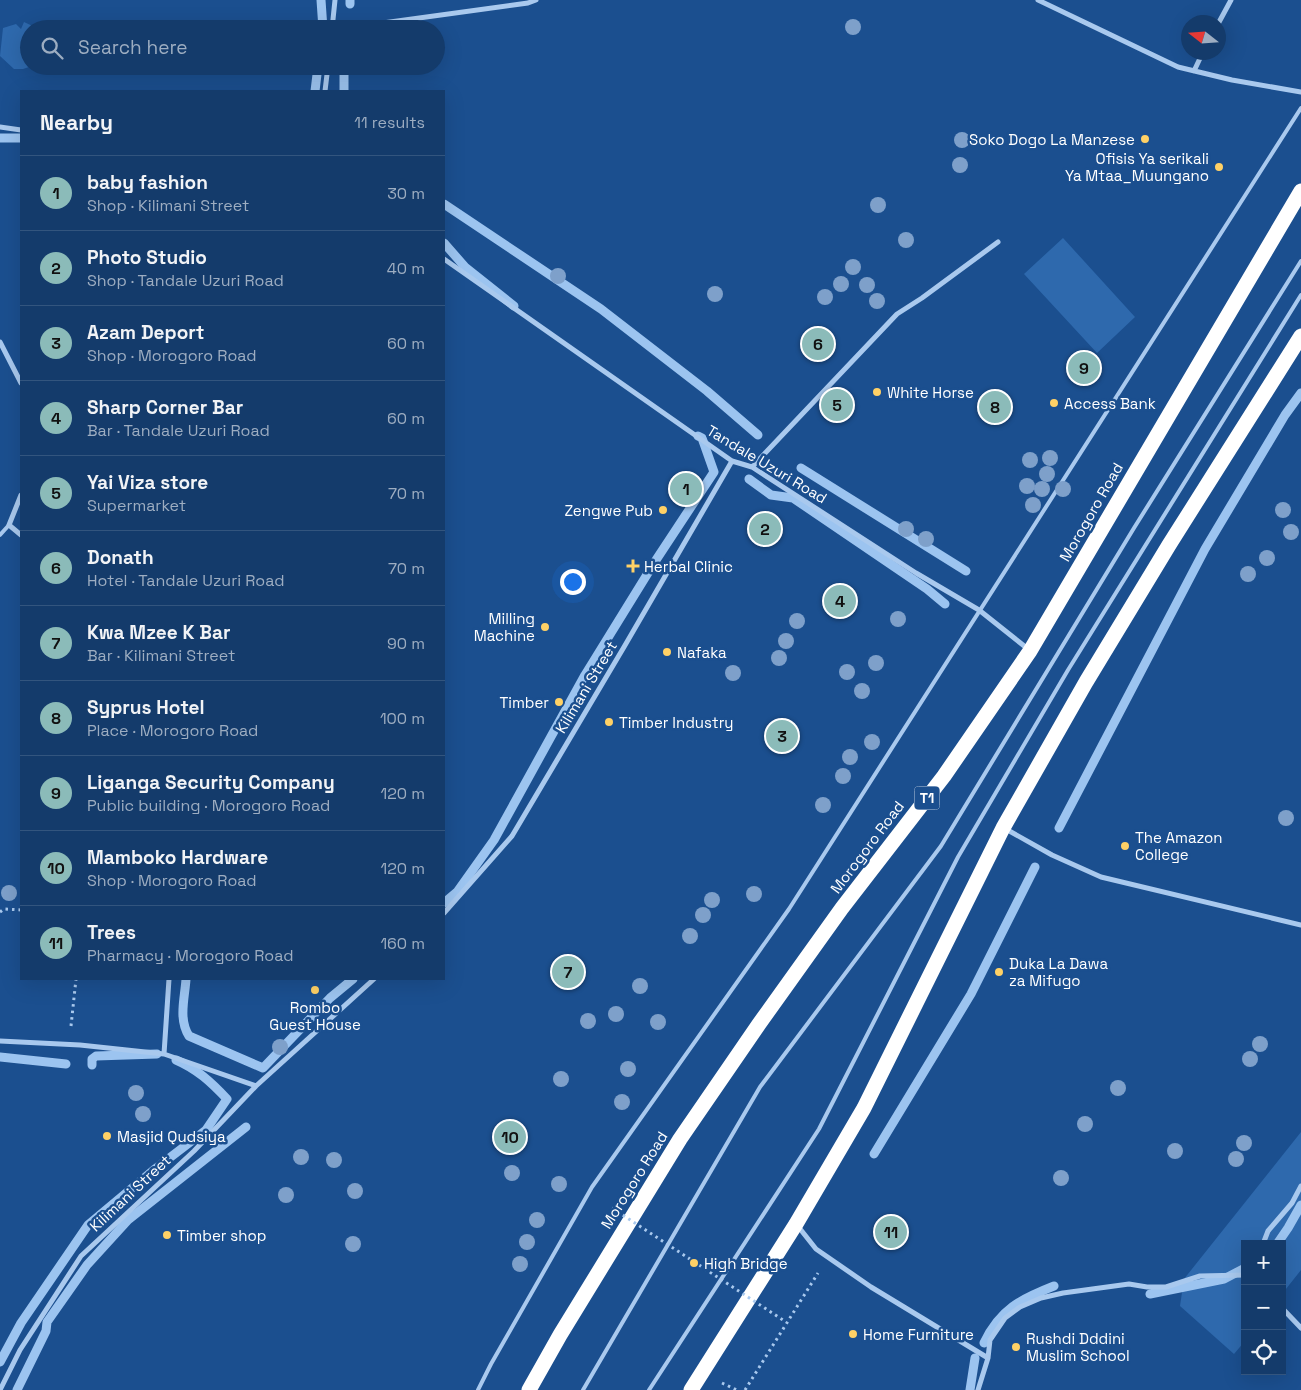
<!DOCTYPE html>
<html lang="en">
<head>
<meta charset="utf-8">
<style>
  body { margin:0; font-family:"Space Grotesk",sans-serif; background:#1d4271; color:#f1f3f6 }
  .controls { position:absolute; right:15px; bottom:15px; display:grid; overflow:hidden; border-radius:0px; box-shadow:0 5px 20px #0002 }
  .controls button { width:45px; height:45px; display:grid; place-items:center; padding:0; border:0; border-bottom:1px solid #33557e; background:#143b6b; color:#f1f3f6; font:25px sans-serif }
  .compass { position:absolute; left:1181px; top:15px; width:45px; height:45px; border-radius:50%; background:#143b6b; box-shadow:0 5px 20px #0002; rotate:287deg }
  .you { position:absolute; left:572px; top:581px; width:18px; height:18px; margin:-12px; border:4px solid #fff; border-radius:50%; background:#1a73e8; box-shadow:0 0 0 8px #1a73e833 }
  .badge { display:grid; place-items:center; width:32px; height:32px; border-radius:50%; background:#8bbbb9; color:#111; font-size:16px; font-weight:700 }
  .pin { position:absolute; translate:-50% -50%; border:2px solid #fff; box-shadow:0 1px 5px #0006 }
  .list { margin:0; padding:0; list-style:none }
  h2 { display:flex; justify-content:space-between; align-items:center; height:65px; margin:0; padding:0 20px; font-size:21px }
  h2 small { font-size:16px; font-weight:400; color:#9dadc1 }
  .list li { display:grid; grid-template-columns:32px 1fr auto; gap:15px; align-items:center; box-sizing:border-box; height:75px; padding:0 20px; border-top:1px solid #33557e }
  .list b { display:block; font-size:19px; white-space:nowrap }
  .list p { margin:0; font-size:16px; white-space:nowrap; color:#9dadc1 }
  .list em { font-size:16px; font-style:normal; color:#9dadc1 }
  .icon { flex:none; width:28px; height:28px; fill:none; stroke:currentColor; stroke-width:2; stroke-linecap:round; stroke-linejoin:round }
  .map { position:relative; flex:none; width:1301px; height:1390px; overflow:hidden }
  .search { position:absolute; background:#143b6b; box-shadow:0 5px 20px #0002; left:20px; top:20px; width:425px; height:55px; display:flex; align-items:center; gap:12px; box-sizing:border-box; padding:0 18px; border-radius:28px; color:#9dadc1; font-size:19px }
  .panel { position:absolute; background:#143b6b; box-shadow:0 5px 20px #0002; left:20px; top:90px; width:425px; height:890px; border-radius:0px }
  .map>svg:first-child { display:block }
  .green { fill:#2e69ad }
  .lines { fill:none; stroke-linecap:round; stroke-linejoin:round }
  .stream { stroke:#9cc4f0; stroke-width:9 }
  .path { stroke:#a9c9ee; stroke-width:3; stroke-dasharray:2.5 4; stroke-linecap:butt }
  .lane { stroke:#a9c9ee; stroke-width:4 }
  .street { stroke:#a9c9ee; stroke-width:5 }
  .highway { stroke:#fff; stroke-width:15 }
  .path-bridge { stroke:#a9c9ee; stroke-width:3; stroke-dasharray:2.5 4; stroke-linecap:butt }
  .tree { fill:#7ea0ca }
  .poi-dot { fill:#ffd166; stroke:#1b4f8f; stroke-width:2 }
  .labels { text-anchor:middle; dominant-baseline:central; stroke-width:5; stroke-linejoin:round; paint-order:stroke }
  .shield { fill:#1b4f8f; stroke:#bbcadd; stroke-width:1 }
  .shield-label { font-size:14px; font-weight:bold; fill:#fff }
  .poi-label { font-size:15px; fill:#fff; stroke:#1b4f8f; text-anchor:start }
  .street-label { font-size:15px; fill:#fff; stroke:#1b4f8f }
</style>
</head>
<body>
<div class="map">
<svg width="1301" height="1390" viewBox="0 0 1301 1390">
  <rect width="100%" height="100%" fill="#1b4f8f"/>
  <path class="green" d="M24,22L39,29H29V66H32L23,69H14L0,56L3,28L16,24L21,29Z
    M1063,238L1135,317L1097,353L1024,274Z
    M1301,1132V1270L1282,1294V1244H1245V1341L1234,1354L1180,1306L1184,1279Z"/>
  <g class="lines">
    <path class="stream" d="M321,0L323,29
      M350,0V4
      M315,91L318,66
      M344,91V66
      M0,138H21
      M444,204L601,309L707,391L758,435
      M444,243L465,267L514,306
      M801,468L966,571
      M749,479L771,495L793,498L927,589L945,604
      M1059,828L1205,549L1285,415L1301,393
      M444,903L457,892L494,840L585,675L656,560L714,472L702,438L698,436
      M186,979C185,997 178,1019 189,1036L263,1068L330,998L353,979
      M0,1057L66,1064
      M92,1065V1059L96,1056L157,1054
      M874,1154L971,994L1035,867
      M1277,1244L1288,1228L1301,1205
      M1150,1294L1224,1279L1245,1268
      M984,1343C1000,1309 1021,1299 1054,1286
      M0,1362L21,1323L88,1225L155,1169L206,1130L227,1099C211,1082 197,1069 176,1060
      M17,1390L46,1331L47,1322L87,1265L128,1220L246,1127
      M970,1390L975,1358"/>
    <path class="path" d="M0,912L4,909L21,910
      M71,1026L76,979
      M722,1383L737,1390
      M745,1390L818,1273"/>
    <path class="lane" d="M0,535L9,525
      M478,1390L491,1364L592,1187L789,909L1301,108
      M583,1390L760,1087L941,846L1134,528L1301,261
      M649,1390L819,1129L958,857L1068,670L1301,295"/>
    <path class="street" d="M1038,0L1178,67L1232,80L1301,92
      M1218,24L1231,0
      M332,29L335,0
      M339,29L528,3L536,0
      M1194,71L1203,52
      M325,91L328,66
      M0,127L21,130
      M444,259L732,461L752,467L916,573L979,610L1028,649
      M0,342L21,383
      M752,467L897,314L922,298L998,242
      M21,495L9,525L21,535
      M1004,828L1052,855L1101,877L1301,925
      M444,913L512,836L624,647L732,461
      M0,1041L80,1045L164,1054L256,1086
      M164,1054L169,979
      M797,1225L816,1249L871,1287L988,1358
      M1263,1244L1268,1231L1292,1203L1301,1186
      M1282,1308L1301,1328
      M0,1390L20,1350L81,1256L194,1151L256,1086L374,979
      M978,1390L988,1358L990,1340L1005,1318L1020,1307L1041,1298L1063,1293L1129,1284L1147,1287H1166L1200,1276L1245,1275"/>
    <path class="highway" d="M529,1390L560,1335L680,1139L759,1024L842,908L944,776L1030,651L1301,191
      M691,1390L796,1224L864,1108L1003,828L1086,682L1169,545L1301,336"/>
    <path class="path-bridge" d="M612,1208L786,1322"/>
  </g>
  <g class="tree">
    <circle cx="853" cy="27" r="8"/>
    <circle cx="962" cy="140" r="8"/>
    <circle cx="960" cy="165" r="8"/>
    <circle cx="878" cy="205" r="8"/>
    <circle cx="906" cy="240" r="8"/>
    <circle cx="853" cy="267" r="8"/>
    <circle cx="558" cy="276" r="8"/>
    <circle cx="841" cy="284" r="8"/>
    <circle cx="867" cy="285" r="8"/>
    <circle cx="715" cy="294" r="8"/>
    <circle cx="825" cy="297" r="8"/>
    <circle cx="877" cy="301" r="8"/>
    <circle cx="1050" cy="458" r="8"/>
    <circle cx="1030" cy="460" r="8"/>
    <circle cx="1047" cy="474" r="8"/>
    <circle cx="1027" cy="486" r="8"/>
    <circle cx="1042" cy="489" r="8"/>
    <circle cx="1063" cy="489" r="8"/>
    <circle cx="1033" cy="505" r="8"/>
    <circle cx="1283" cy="510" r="8"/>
    <circle cx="906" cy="529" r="8"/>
    <circle cx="1291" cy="532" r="8"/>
    <circle cx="926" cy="539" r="8"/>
    <circle cx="1267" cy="558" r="8"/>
    <circle cx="1248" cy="574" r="8"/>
    <circle cx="898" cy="619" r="8"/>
    <circle cx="797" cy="621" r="8"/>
    <circle cx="786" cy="641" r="8"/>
    <circle cx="779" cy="658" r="8"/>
    <circle cx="876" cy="663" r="8"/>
    <circle cx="847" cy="672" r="8"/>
    <circle cx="733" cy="673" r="8"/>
    <circle cx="862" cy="691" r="8"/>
    <circle cx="872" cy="742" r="8"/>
    <circle cx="850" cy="757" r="8"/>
    <circle cx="843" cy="776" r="8"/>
    <circle cx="823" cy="805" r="8"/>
    <circle cx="1286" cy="818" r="8"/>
    <circle cx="9" cy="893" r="8"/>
    <circle cx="754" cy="894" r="8"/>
    <circle cx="712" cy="900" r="8"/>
    <circle cx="703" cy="915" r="8"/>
    <circle cx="690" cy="936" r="8"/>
    <circle cx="640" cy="986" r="8"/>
    <circle cx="616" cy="1014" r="8"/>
    <circle cx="588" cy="1021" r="8"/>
    <circle cx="658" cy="1022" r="8"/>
    <circle cx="1260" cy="1044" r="8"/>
    <circle cx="280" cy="1047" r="8"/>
    <circle cx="1250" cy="1059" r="8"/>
    <circle cx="628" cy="1069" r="8"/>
    <circle cx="561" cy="1079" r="8"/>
    <circle cx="1118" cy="1088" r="8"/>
    <circle cx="136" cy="1093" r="8"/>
    <circle cx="622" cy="1102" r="8"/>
    <circle cx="143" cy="1114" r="8"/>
    <circle cx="1085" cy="1124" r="8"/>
    <circle cx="1244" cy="1143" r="8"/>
    <circle cx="1175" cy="1151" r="8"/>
    <circle cx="301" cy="1157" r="8"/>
    <circle cx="1236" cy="1159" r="8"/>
    <circle cx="334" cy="1160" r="8"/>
    <circle cx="512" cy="1173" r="8"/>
    <circle cx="1061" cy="1178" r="8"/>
    <circle cx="559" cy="1184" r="8"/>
    <circle cx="355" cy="1191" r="8"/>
    <circle cx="286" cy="1195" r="8"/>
    <circle cx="537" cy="1220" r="8"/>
    <circle cx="527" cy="1242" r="8"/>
    <circle cx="353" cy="1244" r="8"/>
    <circle cx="520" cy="1264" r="8"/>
  </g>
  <g class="poi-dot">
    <circle cx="1145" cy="139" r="5"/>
    <circle cx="1219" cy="167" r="5"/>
    <circle cx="877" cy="392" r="5"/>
    <circle cx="1054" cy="403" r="5"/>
    <circle cx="663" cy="510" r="5"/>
    <path d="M630.5 558.5h5v5h5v5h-5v5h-5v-5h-5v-5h5z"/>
    <circle cx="545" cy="627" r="5"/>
    <circle cx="667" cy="652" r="5"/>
    <circle cx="559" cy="702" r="5"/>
    <circle cx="609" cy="722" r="5"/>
    <circle cx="1125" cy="846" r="5"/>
    <circle cx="999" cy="972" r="5"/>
    <circle cx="315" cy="990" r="5"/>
    <circle cx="107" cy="1136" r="5"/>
    <circle cx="167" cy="1235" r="5"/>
    <circle cx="694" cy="1263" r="5"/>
    <circle cx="853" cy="1334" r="5"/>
    <circle cx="1016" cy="1347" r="5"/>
  </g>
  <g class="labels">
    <rect class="shield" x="914.5" y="786.5" width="25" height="23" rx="4"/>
    <g class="shield-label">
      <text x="927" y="798">T1</text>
    </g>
    <g class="poi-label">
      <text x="1135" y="139" text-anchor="end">Soko Dogo La Manzese</text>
      <text x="1209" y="158" text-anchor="end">Ofisis Ya serikali<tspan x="1209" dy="17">Ya Mtaa_Muungano</tspan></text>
      <text x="887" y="392">White Horse</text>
      <text x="1064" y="403">Access Bank</text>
      <text x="653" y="510" text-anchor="end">Zengwe Pub</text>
      <text x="644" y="566">Herbal Clinic</text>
      <text x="535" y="618" text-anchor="end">Milling<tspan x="535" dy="17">Machine</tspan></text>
      <text x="677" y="652">Nafaka</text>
      <text x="549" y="702" text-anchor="end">Timber</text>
      <text x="619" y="722">Timber Industry</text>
      <text x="1135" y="837">The Amazon<tspan x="1135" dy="17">College</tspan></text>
      <text x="1009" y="963">Duka La Dawa<tspan x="1009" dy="17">za Mifugo</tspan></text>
      <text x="315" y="1007" text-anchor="middle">Rombo<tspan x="315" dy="17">Guest House</tspan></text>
      <text x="117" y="1136">Masjid Qudsiya</text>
      <text x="177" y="1235">Timber shop</text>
      <text x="704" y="1263">High Bridge</text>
      <text x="863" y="1334">Home Furniture</text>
      <text x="1026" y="1338">Rushdi Dddini<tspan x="1026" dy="17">Muslim School</tspan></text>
    </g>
    <g class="street-label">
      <text transform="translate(767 464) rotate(31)">Tandale Uzuri Road</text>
      <text transform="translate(1091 512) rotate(-60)">Morogoro Road</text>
      <text transform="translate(586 687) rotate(-59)">Kilimani Street</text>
      <text transform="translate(867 847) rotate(-53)">Morogoro Road</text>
      <text transform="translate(634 1180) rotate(-58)">Morogoro Road</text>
      <text transform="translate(130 1193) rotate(-43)">Kilimani Street</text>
    </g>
  </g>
</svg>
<div class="controls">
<button>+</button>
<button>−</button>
<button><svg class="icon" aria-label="locate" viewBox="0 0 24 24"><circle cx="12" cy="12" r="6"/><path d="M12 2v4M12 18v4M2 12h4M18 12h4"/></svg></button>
</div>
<svg class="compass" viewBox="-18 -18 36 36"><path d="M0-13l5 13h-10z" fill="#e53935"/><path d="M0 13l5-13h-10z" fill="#9dadc1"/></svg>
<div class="you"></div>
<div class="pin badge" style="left:686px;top:489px">1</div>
<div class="pin badge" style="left:765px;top:529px">2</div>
<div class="pin badge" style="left:782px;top:736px">3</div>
<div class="pin badge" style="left:840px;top:601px">4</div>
<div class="pin badge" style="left:837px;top:405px">5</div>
<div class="pin badge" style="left:818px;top:344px">6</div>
<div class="pin badge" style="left:568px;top:972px">7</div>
<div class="pin badge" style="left:995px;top:407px">8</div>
<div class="pin badge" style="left:1084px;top:368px">9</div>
<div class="pin badge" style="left:510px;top:1137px">10</div>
<div class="pin badge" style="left:891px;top:1232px">11</div>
<div class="search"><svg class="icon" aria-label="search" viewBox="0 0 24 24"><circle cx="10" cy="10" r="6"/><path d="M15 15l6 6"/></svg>Search here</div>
<section class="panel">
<h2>Nearby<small>11 results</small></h2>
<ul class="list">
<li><span class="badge">1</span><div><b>baby fashion</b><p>Shop · Kilimani Street</p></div><em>30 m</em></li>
<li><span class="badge">2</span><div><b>Photo Studio</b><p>Shop · Tandale Uzuri Road</p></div><em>40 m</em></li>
<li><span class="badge">3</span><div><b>Azam Deport</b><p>Shop · Morogoro Road</p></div><em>60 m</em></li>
<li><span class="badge">4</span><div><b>Sharp Corner Bar</b><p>Bar · Tandale Uzuri Road</p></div><em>60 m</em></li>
<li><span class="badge">5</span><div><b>Yai Viza store</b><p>Supermarket</p></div><em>70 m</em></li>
<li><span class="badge">6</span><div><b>Donath</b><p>Hotel · Tandale Uzuri Road</p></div><em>70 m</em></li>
<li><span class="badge">7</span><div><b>Kwa Mzee K Bar</b><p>Bar · Kilimani Street</p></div><em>90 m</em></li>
<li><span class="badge">8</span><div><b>Syprus Hotel</b><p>Place · Morogoro Road</p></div><em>100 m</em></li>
<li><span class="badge">9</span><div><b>Liganga Security Company</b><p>Public building · Morogoro Road</p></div><em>120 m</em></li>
<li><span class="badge">10</span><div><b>Mamboko Hardware</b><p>Shop · Morogoro Road</p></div><em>120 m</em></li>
<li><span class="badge">11</span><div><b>Trees</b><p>Pharmacy · Morogoro Road</p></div><em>160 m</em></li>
</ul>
</section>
</div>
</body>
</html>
